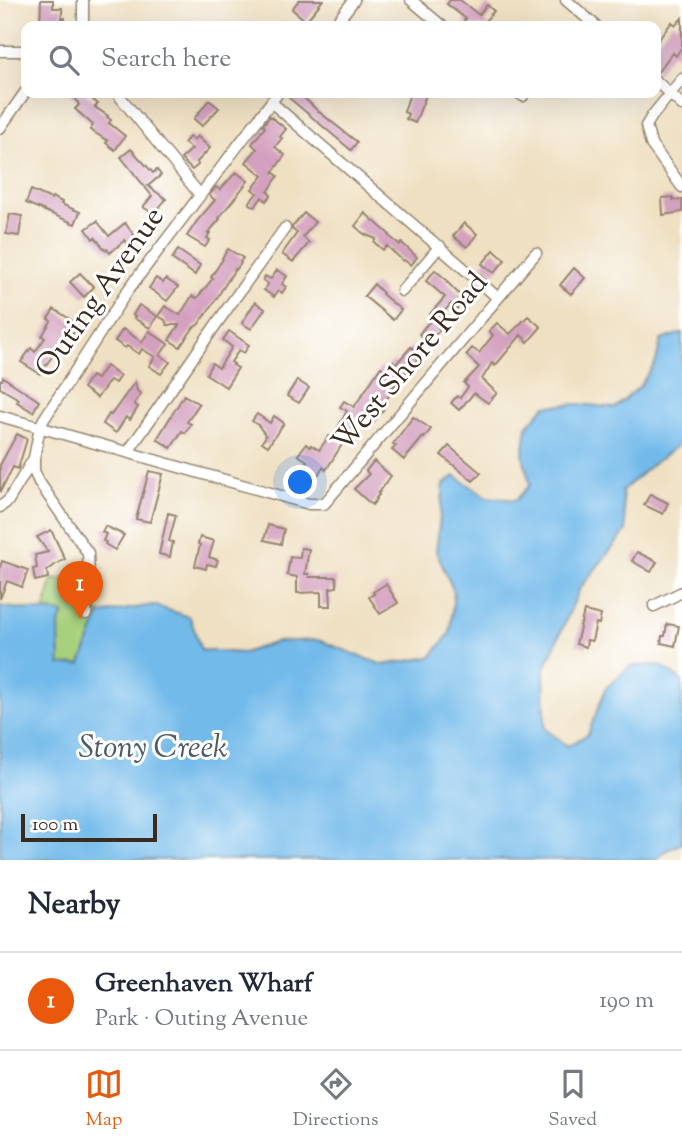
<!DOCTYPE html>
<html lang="en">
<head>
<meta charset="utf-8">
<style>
  body { margin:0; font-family:"Sorts Mill Goudy",serif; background:#f2f2f3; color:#1f2937 }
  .scale { position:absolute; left:21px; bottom:18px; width:136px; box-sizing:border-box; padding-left:7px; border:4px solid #3b2a1e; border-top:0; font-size:19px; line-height:24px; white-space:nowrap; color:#3b2a1e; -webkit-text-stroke:5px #fff; paint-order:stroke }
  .you { position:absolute; left:301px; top:483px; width:24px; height:24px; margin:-18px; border:5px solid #fff; border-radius:50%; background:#1a73e8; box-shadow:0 0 0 10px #1a73e833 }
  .badge { display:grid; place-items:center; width:46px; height:46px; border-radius:50%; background:#ea580c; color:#fff; font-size:23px; font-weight:700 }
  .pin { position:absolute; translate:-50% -58px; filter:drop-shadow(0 2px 4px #0008) }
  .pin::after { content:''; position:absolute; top:37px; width:24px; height:21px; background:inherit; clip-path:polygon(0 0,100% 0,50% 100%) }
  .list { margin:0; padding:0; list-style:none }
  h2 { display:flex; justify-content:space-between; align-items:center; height:91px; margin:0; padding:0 28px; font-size:30px }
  h2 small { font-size:23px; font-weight:400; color:#747a83 }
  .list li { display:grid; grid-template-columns:46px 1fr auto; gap:21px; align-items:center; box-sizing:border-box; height:98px; padding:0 28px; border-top:2px solid #e0e1e3 }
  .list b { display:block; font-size:26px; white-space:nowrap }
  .list p { margin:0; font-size:23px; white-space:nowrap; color:#747a83 }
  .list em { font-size:23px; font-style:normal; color:#747a83 }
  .icon { flex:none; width:38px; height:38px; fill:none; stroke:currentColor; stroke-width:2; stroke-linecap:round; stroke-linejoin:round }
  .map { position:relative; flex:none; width:682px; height:860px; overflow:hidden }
  .search { position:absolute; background:#fff; box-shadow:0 7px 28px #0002; left:21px; right:21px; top:21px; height:77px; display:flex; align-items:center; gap:18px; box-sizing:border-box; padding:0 24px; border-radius:14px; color:#747a83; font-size:26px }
  .sheet { height:189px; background:#fff }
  nav { display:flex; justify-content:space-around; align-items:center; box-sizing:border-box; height:98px; border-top:2px solid #e0e1e3; background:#fff; font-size:19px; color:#747a83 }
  nav a { display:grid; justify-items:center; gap:4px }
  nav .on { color:#ea580c }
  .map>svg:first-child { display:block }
  .green { fill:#a7d07b; stroke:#717d4c; stroke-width:2 }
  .water { fill:#72baea; stroke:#567284; stroke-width:2 }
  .building { fill:#d4a0c0 }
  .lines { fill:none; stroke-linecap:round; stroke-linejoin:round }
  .minor-casing { stroke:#958570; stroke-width:13 }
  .minor { stroke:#fff; stroke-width:10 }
  .labels { text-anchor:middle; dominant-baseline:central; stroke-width:6; stroke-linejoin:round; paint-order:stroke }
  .street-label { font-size:30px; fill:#3b2a1e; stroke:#fff }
  .water-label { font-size:32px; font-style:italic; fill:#4e5c65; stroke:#fff }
</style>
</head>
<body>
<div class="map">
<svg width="682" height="860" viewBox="0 0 682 860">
  <rect width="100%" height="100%" fill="#fff"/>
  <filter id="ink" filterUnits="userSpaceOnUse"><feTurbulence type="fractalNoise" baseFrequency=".0143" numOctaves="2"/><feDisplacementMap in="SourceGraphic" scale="14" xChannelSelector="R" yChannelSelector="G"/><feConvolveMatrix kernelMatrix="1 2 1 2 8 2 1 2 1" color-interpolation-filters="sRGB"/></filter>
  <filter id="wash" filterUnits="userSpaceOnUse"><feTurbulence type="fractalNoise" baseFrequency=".00686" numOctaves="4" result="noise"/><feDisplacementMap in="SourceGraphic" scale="28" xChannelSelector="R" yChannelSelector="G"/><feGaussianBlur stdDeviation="1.57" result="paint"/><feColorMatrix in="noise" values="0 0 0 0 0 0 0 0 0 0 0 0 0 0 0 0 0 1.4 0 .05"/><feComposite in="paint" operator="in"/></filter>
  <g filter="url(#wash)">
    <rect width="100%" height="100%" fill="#efe0c2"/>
    <path class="green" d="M101,575L91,607L100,614L81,665H59V624L64,614L45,610L52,580Z"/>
    <path class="water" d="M682,333V436L676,447L654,463L622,491L626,531L580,588L544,670L545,729L568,746L588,734L606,688L630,666L660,665L682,681V843L665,851L657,860H2L0,853V605L3,607L64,613L59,624L60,665L81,664L100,614L153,605L190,617L201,650L243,653L276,642L318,640L383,665L431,657L450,633L454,592L436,551L444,484L455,476L487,497L516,500L530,485L523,455L527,427L545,406L579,404L615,408L639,387L656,362L661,340Z"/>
    <g id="blocks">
      <path class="building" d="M41,0H53V8H62V19L65,18V26H40Z
        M299,0H323L306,21L292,9Z
        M450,0H460L479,15L487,5L494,11L484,22L490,26H469L463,22L466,19L447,4Z
        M682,18V47L676,56L673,53L670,56L656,74V43L672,22L676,25Z
        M67,93H85L98,104L95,107L108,116L107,117L111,120L109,123L125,136L115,150L106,143L108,141L90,130L93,125L75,109L79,105L76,99Z
        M292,93H299L318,111L357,142L351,150L288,97Z
        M410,93H419L426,95L415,123L406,119L408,114L404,112Z
        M209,100L219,108L202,126L194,119Z
        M270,116L286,129L280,137L282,138L275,147L285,155L273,172L278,176L268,192L271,195L266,201L262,197L255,207L249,203L257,193L252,189L263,176L246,162L257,149L252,144L265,127L263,125Z
        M190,136L194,140L197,136L210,148L197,162L198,165L192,170L181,159L192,149L184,143Z
        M131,149L153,173L157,170L161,175L148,186L166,199L154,214L143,207L152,196L121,157Z
        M236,172L248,181L219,218L220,219L208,233H210L207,238L210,240L205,247L187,236L197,221L215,200L209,195L216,187L220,190Z
        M31,190L51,199L52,197L62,202L61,204L80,212L75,224L26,203Z
        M673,197V200H682V212L663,215L662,198Z
        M304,213L315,222L303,237L309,243L293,262L282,254L297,233L292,229V227Z
        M365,213L390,235L389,236L400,245L402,243L417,257L411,265L404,260L403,261L387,246L383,250L374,242L376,239L364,234L355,226Z
        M10,214L22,216L19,236L6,234Z
        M97,221L109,236L125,223L137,239L129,245L125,240L110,253L107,249L105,250L95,237L93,239L86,229Z
        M464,223L477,234L467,247L453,236Z
        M228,249L243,258L240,262L241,263L236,270L235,269L213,304L198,325L194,327L180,347L169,340L179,325H167L165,320L158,316L165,306L180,315L192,296L197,298L213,278L211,277L223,259L222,258Z
        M178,250L200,265L195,275L172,259Z
        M494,250L505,260L494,273L482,264Z
        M574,268L585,278L571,294L560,285Z
        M277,270L287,276L282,284L286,287L282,293L278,290L274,297L264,290L268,284L263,280L265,276L271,279Z
        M435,270L448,281L447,282L465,300L457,309L451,304L440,316L444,320L438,328L440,330L428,342L419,334L433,317L430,314L445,297L426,281Z
        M80,273L94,287L84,297L70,282Z
        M156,278L163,283L166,279L178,287L167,301L149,288Z
        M374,284L383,293L382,294L401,310L393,320L364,296Z
        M255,302L265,309L251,329L242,323Z
        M139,305L157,316L150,328L134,318L135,317L133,315Z
        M54,309L79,325L73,334L69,332L40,374L21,362L31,348L35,352L45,338L42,336L51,321L48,319Z
        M528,316L541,327L528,342L521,335L495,366L492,363L482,379L497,393L488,403L474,393L459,410L451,403L457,396L460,398L468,387L464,383L479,367L466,355L472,348L479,353L493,335L489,331L497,323L510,334Z
        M123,329L142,342L149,331L168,344L160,355L170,362L161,374L149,366L155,357L142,349L139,354L127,346L125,348L115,341Z
        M229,331L249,345L244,353L239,350L231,362L234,364L233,365L238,368L226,387L206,374L212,363L219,368L232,347L223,340Z
        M411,347L421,355L392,388L393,389L385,402L387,403L383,410L373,423L362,416L353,428L358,431L353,438L349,435L347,437L338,427L347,411L340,407L344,401L354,407L381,367L385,370L393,361L396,364Z
        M106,366L120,376L115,383L110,380L97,398L83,388L91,376L97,379Z
        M3,377L39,401L33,412L17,402L19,399L0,388V380H2Z
        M297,380L309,388L299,403L287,396Z
        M135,382L137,391L141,394L134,404L138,407L130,420L126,417L116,433L103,424L109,414L111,415Z
        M184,395L199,404L187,422L191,424L185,433L182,431L171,448L157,439Z
        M257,414L270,423L274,416L284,423L268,446L262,442L266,436L258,425L252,421Z
        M413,417L431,429L424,438L423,437L404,460L392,450L396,446L393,444Z
        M17,434L27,439L18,469L13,467L0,492V465Z
        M329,436L343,443L326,470L323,467L312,484L297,474L307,461L298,455L306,444L310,447L311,445L319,450Z
        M449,446L481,473L473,481L441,455Z
        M374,461L391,476L378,494L379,495L376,498L377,499L372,505L354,489L369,474L366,471Z
        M149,471L163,474L150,522L136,519Z
        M650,494L668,503L663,514L644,505Z
        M168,513L176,515L169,541L173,542L170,557L159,554Z
        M268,525L284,529L281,544L264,540Z
        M105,526L124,535L115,550L105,544L106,542L103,541L106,534L102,532Z
        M51,530L65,559L56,564L47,571L48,578L35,581L33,569L37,568L35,555L48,552L37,537Z
        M200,537L214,541L209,557L218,560L216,566L207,564L206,569L195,566L200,545L198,544Z
        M301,548L309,549L305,574H309V577H336L337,587L330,588L331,606H321V592L297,593V577L287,575L290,557L300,558Z
        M637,552L657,562L651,572L632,561Z
        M2,561L28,570L22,587L7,581L0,599V567Z
        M386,584L398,603L380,614L369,597L374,594L373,592Z
        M584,611L601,615L599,624L596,623L592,641L587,640L586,647L576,644Z
        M667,624L679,626L675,646L661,643L662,636H665Z"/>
    </g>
  </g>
  <g filter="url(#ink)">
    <use href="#blocks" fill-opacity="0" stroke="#958570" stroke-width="2"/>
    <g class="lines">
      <defs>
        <path id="minor" d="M411,0L442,26
          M566,0L596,26
          M83,26V0
          M334,26L354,0
          M0,51H26
          M682,79L652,116L646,126L651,144L682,187
          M656,81L682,105
          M117,93L200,195
          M519,93L523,96
          M271,102L497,297
          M0,128L26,91
          M402,291L440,246
          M0,416L309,504H324L536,253
          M128,452L217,323L285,228
          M0,507L8,501L34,458
          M654,606L682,592
          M86,614L89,582L88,553L39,482L34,471V458L40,427L44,419L128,290L278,93"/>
      </defs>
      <use href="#minor" class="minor-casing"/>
      <use href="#minor" class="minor"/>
    </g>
  </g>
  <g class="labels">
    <g class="street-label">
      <text transform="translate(101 293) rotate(-55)">Outing Avenue</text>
      <text transform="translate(411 363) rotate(-50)">West Shore Road</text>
    </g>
    <g class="water-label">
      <text x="153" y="749">Stony Creek</text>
    </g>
  </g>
</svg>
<div class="scale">100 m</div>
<div class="you"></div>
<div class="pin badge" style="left:80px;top:619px">1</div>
<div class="search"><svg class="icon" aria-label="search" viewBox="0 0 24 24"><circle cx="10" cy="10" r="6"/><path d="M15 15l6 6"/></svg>Search here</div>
</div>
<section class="sheet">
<h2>Nearby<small></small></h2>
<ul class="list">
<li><span class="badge">1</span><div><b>Greenhaven Wharf</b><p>Park · Outing Avenue</p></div><em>190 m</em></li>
</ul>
</section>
<nav>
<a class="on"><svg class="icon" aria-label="map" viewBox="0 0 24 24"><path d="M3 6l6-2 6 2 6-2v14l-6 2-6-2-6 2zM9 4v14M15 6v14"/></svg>Map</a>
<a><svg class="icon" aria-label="directions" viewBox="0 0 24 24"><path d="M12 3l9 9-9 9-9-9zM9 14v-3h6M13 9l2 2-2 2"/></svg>Directions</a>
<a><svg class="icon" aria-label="saved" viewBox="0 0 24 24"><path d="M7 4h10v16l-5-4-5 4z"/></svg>Saved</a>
</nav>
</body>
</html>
